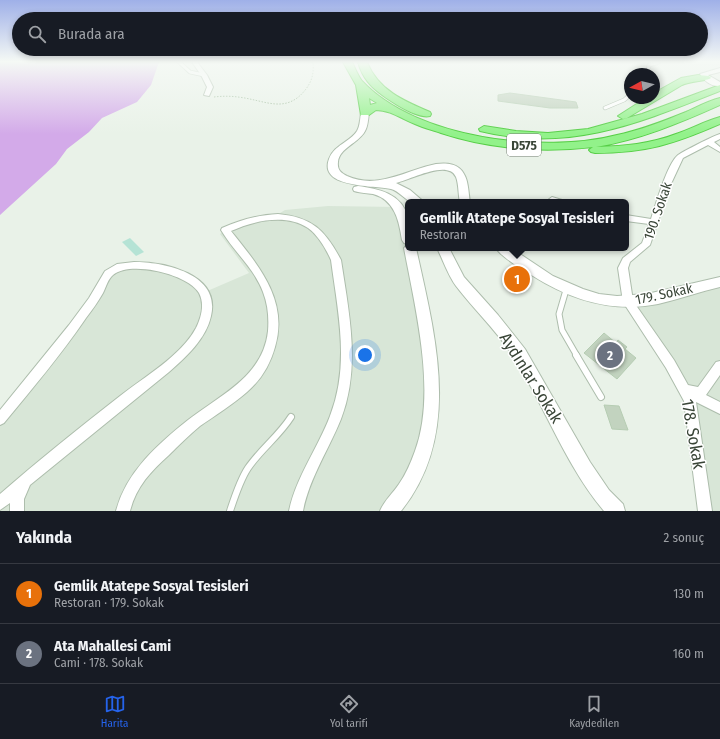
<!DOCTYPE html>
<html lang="tr">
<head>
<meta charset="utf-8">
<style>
  body { margin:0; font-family:"Fira Sans Condensed",sans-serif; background:#242831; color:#f1f3f6 }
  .compass { position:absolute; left:624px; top:68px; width:36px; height:36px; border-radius:50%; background:#171b24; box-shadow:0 2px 6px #0003; rotate:262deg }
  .you { position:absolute; left:365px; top:355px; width:14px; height:14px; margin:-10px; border:3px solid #fff; border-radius:50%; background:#1a73e8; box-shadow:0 0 0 6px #1a73e833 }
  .badge { display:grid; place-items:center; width:26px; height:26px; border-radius:50%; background:#2563eb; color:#fff; font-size:13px; font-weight:700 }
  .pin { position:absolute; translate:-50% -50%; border:2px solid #fff; box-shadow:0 1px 4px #0006 }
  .popup { position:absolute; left:405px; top:199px; width:224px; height:52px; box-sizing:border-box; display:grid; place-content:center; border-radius:6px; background:#171b24; filter:drop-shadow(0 1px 3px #0005); font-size:13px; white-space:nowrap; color:#9ea1a6 }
  .popup b { font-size:15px; color:#f1f3f6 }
  .popup::after { content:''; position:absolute; left:50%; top:100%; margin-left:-8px; border:8px solid transparent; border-top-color:#171b24 }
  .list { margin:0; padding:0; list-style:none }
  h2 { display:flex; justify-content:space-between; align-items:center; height:52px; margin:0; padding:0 16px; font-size:17px }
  h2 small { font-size:13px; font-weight:400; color:#9ea1a6 }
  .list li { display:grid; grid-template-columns:26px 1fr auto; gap:12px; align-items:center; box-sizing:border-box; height:60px; padding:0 16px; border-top:1px solid #363941 }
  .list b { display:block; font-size:15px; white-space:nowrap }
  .list p { margin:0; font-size:13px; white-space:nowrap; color:#9ea1a6 }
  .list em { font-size:13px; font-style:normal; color:#9ea1a6 }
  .icon { flex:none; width:22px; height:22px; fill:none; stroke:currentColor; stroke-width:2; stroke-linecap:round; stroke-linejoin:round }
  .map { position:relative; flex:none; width:720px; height:511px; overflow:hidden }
  .search { position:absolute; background:#171b24; box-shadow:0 2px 6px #0003; left:12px; right:12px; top:12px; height:44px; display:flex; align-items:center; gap:10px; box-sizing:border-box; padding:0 14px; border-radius:22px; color:#9ea1a6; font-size:15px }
  .sheet { height:172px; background:#171b24 }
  nav { display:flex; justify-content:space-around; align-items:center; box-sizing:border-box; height:56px; border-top:1px solid #363941; background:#171b24; font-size:11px; color:#9ea1a6 }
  nav a { display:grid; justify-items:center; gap:2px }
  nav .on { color:#2563eb }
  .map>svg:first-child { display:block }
  .residential { fill:#d8e6d7 }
  .green { fill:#b5e3d5 }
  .water { fill:#d3aae9 }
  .building { fill:#c2d3bf; stroke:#b6cdb3 }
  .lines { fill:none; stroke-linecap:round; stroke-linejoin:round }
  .service-far2-casing { stroke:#adbdac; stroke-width:4.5 }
  .service-far1-casing { stroke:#adbdac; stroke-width:7 }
  .service-casing { stroke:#adbdac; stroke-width:8 }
  .minor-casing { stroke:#adbdac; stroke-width:2 }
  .tertiary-casing { stroke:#adbdac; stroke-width:2 }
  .trunk-casing { stroke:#57ce47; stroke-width:2 }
  .path { stroke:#a2bd9e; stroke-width:1; stroke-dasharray:1.5 1.5; stroke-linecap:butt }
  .service-far2 { stroke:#fff; stroke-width:3 }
  .service-far1 { stroke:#fff; stroke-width:5 }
  .service { stroke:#fff; stroke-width:6 }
  .minor { fill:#fff; fill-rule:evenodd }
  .tertiary { fill:#fff; fill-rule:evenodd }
  .trunk { fill:#92f28a; fill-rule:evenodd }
  .labels { text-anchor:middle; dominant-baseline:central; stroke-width:3; stroke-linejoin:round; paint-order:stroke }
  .shield { fill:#fff; stroke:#747d73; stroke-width:1 }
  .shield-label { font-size:13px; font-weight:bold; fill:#394537 }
  .street-label { font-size:14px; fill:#394537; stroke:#fff }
  .near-street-label { font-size:17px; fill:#394537; stroke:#fff }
</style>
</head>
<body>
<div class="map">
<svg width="720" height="511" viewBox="0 0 720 511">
  <rect width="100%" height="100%" fill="#e9f2e8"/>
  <path class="residential" d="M328,206L398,207L408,240V248L428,344V432L389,511H0V419L114,269L161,267L205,292L249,273L220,234L225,230L272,218L285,210Z
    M720,282V511H705L693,412L628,302Z"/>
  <path class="green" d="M130,238L144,252L136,256L122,242Z"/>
  <path class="water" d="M0,62H159L151,85L137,102L102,118L89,132L67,149L56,164L0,215Z"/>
  <path class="building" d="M510,93L576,102L578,108H550L498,101V95Z
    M604,333L616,343L618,340L627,347L625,349L636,358L617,379L584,353Z
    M604,405L619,406L628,430L612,429Z"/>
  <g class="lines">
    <defs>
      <path id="service-far2" d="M179,62L190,72L204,75
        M650,74L648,70L649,65L659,62
        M605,108L624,100L630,95"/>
      <path id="service-far1" d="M566,290L559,314L562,330L577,356"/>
      <path id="service" d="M576,355L601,397
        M230,511C235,496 240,480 248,468C261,449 279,436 291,417"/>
      <path id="minor" d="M192,62H197L207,75L213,87L209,96L204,95L207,87L201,75Z
        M720,134V139L714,142L720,147V152L708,145L683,158L670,186L650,245L630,262L628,268L633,301L674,360L688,385L698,387L716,362L720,361V375L706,395L720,402V414L696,402L712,511H698L684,401L666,368L623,302L618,268L623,258L642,243L649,224L626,221V215L651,219C656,204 667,164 678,155C684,151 713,136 720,134Z
        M552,197L562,200L563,202H549L548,200Z
        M278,214C312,217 325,230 341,260C349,313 361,367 341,419C329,449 309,479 303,511H289C296,477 318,448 330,416C350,365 338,313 331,260C326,249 318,235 308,228C286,213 253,221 231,231C258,265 289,300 275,347C270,365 261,380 247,392C232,405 216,415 200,426C189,435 179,445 169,455C151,471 136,487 130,511H116C126,472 158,444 188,420C220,395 263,377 268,331C269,318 268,305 263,292C254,268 234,252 221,230L222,228C240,220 258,215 278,214Z
        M134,262C165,262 221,274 211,316C206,339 186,357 169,372L30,485L24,499V511H10V503L0,510V494C39,460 79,428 120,396C144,377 181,356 196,328C201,318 205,304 199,293C188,274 130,260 113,275C108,279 106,287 103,293C98,302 92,310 86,318C61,355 32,389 4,423L0,425V410L69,325L89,298L105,271L117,264Z"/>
      <path id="tertiary" d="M720,68V72L708,75L720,82V86C712,87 704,81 700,74Z
        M365,110L369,113C368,119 368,126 365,131C359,143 339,148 338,162C337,170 341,173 347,176C378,190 406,170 436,164C443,163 453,163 459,168C469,176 468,191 470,202H460C458,194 459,185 456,177C448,159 410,180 396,183L410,190L424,202C421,202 415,203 412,202C405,200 399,191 391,189C377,185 318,189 329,159C334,145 350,142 357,131C360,126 360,119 361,113Z
        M358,186C379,189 401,193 408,217C410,226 408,238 408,248H416C435,335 463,434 401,511H380C384,501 393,493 399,484C406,474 411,462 415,451C437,392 415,308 404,248L408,244L404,243L402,240C399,221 395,200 373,194C367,193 361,193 354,191L353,189L354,187Z
        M437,248H449L464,277L498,315L525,349L590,462L609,490L623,504L625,511H604C566,466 546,409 515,359C499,333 475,311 456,286C448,275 443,260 437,248Z
        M496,248H511L553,276L583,289L599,294L617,296L647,294L720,277V287C699,292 679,299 658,304C612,313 571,300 533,276C523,270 501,257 496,248Z"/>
      <path id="trunk" d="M343,62H352C355,68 358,76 362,81C416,139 544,154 617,135C641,130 664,121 686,112C697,107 708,101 720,98V105C680,123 639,140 596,147C624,146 650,144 676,134C691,129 705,121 720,117V124C674,144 646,153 595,153L591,152L589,150L593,147C542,153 490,149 441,133C433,130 424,128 415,124C402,119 390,110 376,110L369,115H361L356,85ZM369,98L377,103L370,105Z
        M358,62H367C378,90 404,101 430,112L431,114L430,116C416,120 376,93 368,82C363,76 360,69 358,62Z
        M698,75L709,76L711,78C707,81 690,81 682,85L627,118L623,119L618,116L646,98H654V93L681,78Z
        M720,85V91C639,123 569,153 480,131L479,129L484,126L516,131L548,133L588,129L642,114Z"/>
    </defs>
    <use href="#service-far2" class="service-far2-casing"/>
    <use href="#service-far1" class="service-far1-casing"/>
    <use href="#service" class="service-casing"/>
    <use href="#minor" class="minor-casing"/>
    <use href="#tertiary" class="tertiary-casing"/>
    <use href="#trunk" class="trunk-casing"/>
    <path class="path" d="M214,97C222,96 230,96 238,97C265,100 286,115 306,89C312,81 314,73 313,63L310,62"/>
    <use href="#service-far2" class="service-far2"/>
    <use href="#service-far1" class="service-far1"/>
    <use href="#service" class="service"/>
    <use href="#minor" class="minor"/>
    <use href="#tertiary" class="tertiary"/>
    <use href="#trunk" class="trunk"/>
  </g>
  <linearGradient id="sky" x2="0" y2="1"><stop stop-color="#9fb0e8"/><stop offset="0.46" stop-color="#f5f9f5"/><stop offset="1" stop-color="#f5f9f5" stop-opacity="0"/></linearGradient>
  <rect width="720" height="134" fill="url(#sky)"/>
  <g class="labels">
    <rect class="shield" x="507" y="134" width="34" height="22" rx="3"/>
    <g class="shield-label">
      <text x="524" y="145">D575</text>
    </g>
    <g class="street-label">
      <text transform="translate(658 211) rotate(-71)">190. Sokak</text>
      <text transform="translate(664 294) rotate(-12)">179. Sokak</text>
    </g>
    <g class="near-street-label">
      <text transform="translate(531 378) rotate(58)">Aydınlar Sokak</text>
      <text transform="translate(693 434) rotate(80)">178. Sokak</text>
    </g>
  </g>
</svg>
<svg class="compass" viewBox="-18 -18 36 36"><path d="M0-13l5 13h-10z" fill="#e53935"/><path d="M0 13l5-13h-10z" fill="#9ea1a6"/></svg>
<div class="you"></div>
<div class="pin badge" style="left:517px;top:279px;background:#e8710a">1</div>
<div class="popup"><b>Gemlik Atatepe Sosyal Tesisleri</b>Restoran</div>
<div class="pin badge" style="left:610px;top:355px;background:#6b7280">2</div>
<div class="search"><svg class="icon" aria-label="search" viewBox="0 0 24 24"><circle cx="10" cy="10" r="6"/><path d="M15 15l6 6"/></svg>Burada ara</div>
</div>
<section class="sheet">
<h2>Yakında<small>2 sonuç</small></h2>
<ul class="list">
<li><span class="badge" style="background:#e8710a">1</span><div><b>Gemlik Atatepe Sosyal Tesisleri</b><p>Restoran · 179. Sokak</p></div><em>130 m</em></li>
<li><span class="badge" style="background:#6b7280">2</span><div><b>Ata Mahallesi Cami</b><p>Cami · 178. Sokak</p></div><em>160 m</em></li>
</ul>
</section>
<nav>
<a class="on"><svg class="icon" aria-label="map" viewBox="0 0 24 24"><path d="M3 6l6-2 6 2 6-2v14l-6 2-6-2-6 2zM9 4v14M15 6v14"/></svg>Harita</a>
<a><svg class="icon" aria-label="directions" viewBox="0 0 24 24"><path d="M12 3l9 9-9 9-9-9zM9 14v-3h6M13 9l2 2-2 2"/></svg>Yol tarifi</a>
<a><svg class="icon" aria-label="saved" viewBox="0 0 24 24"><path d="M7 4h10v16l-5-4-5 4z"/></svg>Kaydedilen</a>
</nav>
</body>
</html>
